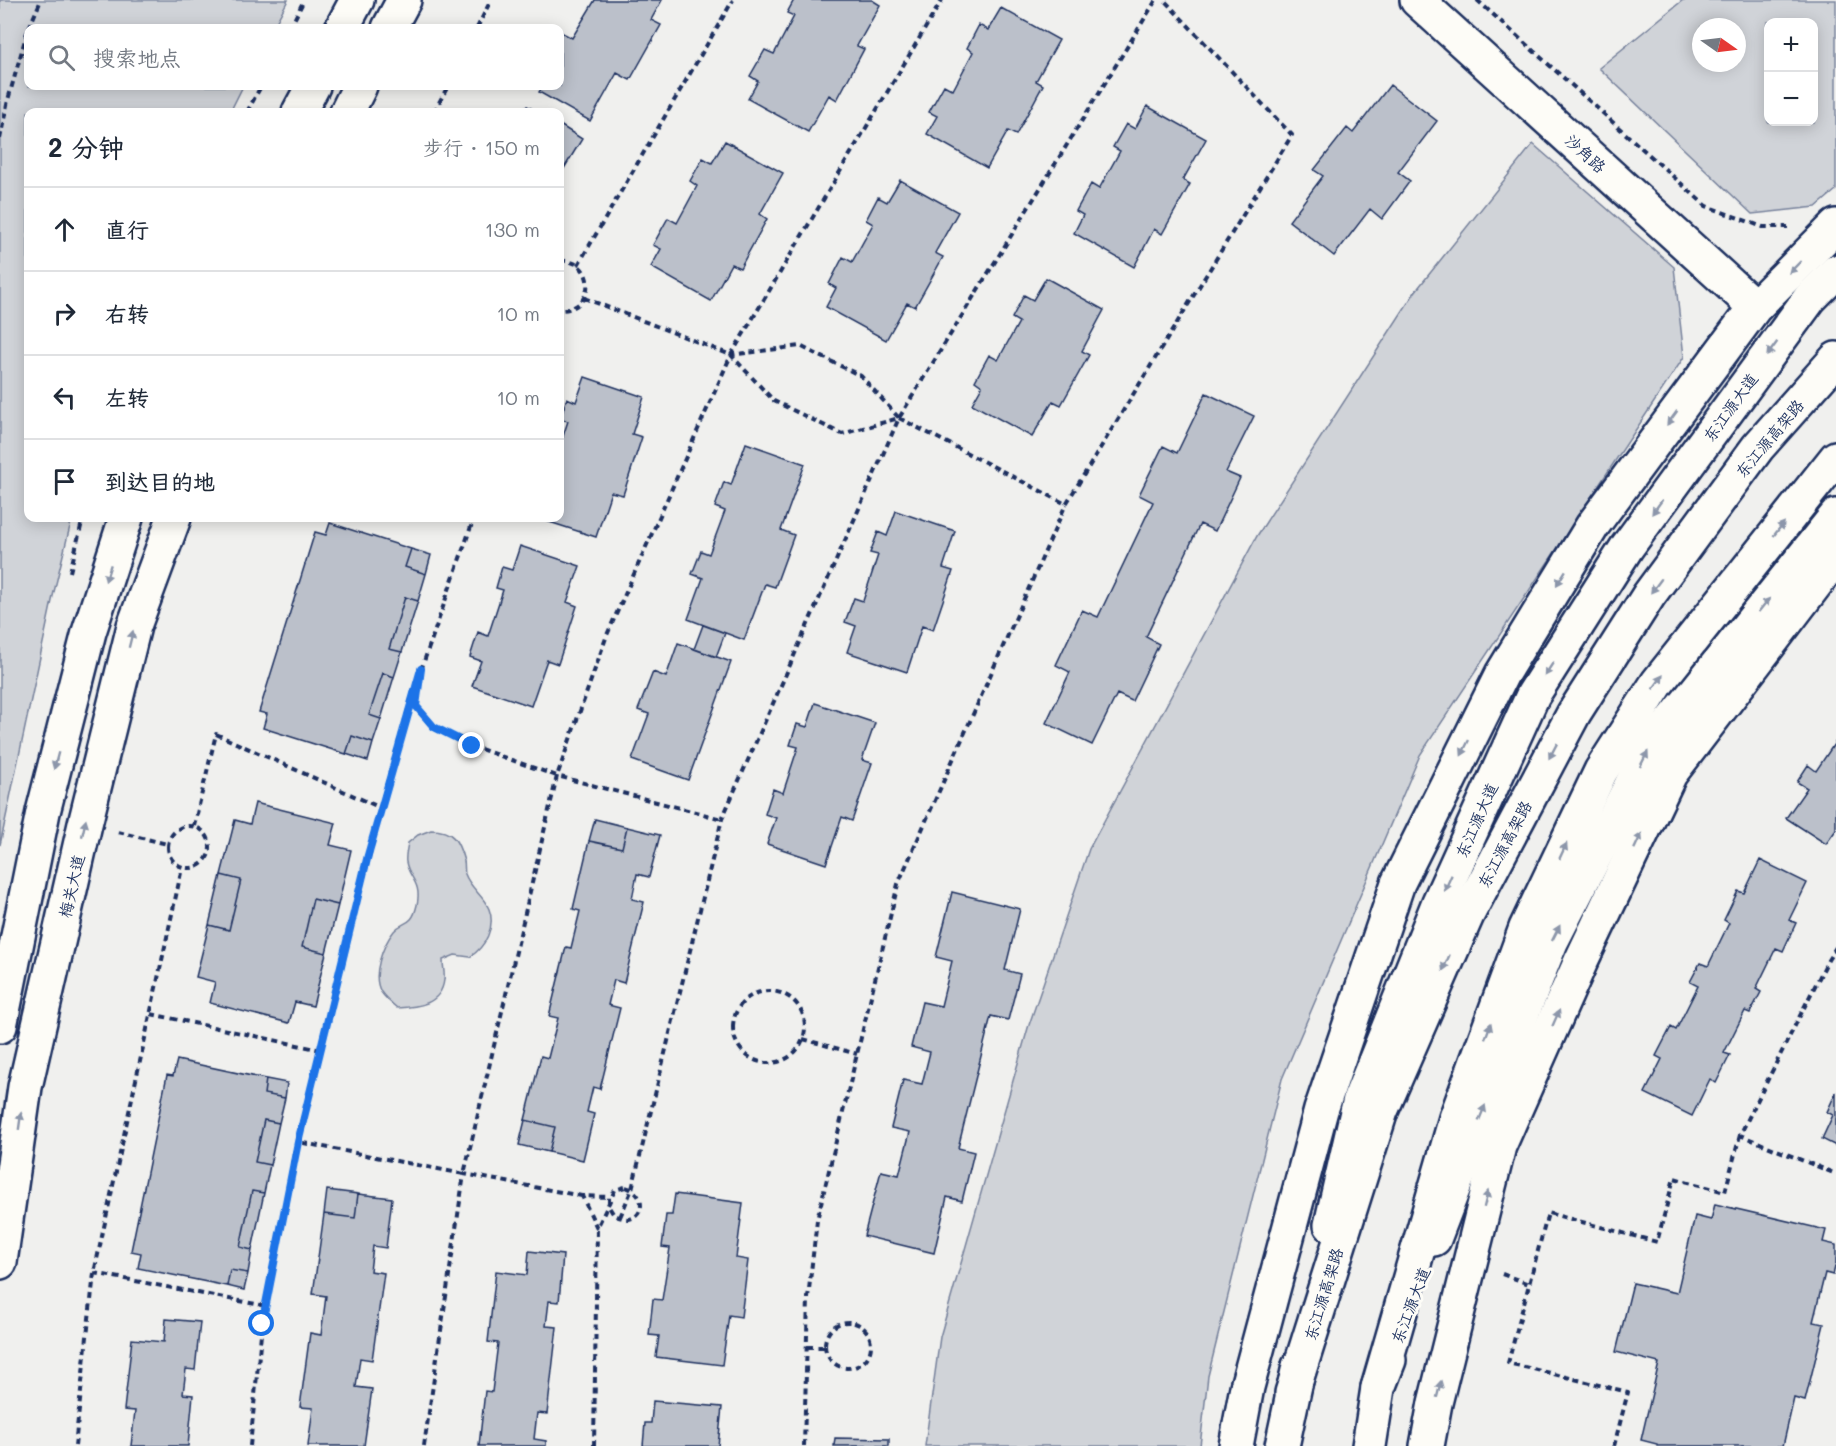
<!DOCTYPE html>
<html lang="zh">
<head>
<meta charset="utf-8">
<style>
  body { margin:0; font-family:Mali,"LXGW WenKai TC",sans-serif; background:#f2f2f3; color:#1f2937 }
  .controls { position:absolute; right:18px; top:18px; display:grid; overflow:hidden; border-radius:12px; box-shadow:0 3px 15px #0003 }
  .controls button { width:54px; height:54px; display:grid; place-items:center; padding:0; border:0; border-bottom:2px solid #e0e1e3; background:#fff; color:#1f2937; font:30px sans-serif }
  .compass { position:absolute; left:1692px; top:18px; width:54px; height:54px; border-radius:50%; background:#fff; box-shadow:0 3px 15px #0003; rotate:104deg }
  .stop { position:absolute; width:18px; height:18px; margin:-14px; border:4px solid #1a73e8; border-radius:50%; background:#fff }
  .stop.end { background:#1a73e8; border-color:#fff; box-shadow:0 2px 6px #0008 }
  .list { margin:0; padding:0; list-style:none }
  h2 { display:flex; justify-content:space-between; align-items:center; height:78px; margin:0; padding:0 24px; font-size:26px }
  h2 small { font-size:20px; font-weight:400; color:#747a83 }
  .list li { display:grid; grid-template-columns:39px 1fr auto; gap:18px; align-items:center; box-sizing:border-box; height:84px; padding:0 24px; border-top:2px solid #e0e1e3 }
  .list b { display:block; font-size:22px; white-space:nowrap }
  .list em { font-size:20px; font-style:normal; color:#747a83 }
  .icon { flex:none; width:33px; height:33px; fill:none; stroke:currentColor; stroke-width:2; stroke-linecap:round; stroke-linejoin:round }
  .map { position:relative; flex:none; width:1836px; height:1446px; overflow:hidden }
  .search { position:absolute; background:#fff; box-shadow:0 3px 15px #0003; left:24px; top:24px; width:540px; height:66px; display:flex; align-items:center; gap:15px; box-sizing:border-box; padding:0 21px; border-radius:12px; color:#747a83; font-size:22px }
  .panel { position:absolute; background:#fff; box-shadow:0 3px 15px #0003; left:24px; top:108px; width:540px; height:414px; border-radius:12px }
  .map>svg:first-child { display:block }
  .green { fill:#d0d3d8; stroke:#76819b; stroke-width:1.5; fill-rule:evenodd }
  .building { fill:#bbc0ca; stroke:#1b2f5e; stroke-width:1.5 }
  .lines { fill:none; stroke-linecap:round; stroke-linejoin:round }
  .minor-casing { stroke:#1b2f5e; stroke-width:38 }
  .major-casing { stroke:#1b2f5e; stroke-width:38 }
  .highway-casing { stroke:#1b2f5e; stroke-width:38 }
  .path { stroke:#1b2f5e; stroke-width:4; stroke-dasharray:6 4.5; stroke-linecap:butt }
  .minor { stroke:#fdfcf7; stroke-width:33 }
  .major { stroke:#fdfcf7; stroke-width:33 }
  .highway { stroke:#fdfcf7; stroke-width:33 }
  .oneway { fill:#8c96aa }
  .route { stroke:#1a73e8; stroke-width:8 }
  .labels { text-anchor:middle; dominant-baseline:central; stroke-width:6; stroke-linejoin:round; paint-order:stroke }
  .street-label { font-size:16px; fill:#1b2f5e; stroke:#fdfcf7 }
</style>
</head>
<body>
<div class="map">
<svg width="1836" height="1446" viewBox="0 0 1836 1446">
  <rect width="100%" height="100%" fill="#f0f0ee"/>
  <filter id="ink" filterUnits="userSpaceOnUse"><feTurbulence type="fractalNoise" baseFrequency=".0167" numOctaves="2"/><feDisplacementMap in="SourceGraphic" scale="12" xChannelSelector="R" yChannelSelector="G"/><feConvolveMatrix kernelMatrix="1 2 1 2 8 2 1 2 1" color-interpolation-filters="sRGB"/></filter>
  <g filter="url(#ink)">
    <path class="green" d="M0,0H288L273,28H28V86H243L230,112H28V518H72L53,596L0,845Z
      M1683,0H1836V190L1816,207L1752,214L1599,68ZM1768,22H1814V122H1768ZM1701,27H1737V63H1701Z
      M1533,144L1674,267L1684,357L1420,755L1282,1079L1208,1376L1200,1446H925L940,1337L1028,1028L1089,849L1257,536L1415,292Z
      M431,830C453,830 458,840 464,861C465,865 464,870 465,874C470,888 484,896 489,909C496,927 485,947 470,957L455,955L443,960C443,967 445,974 444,980C441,1005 417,1007 397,1008C391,1003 385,998 381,992C371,975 383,945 394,931C404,920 412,927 417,905C422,882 409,879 406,862C405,856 407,849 408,843L418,835Z"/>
    <path class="building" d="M595,0H662L651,20L661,25L630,80L617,73L590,121L539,92L543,86H560V35L561,32L572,38Z
      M794,0H872L880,5L857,46L864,49L837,100L829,95L808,132L748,99L758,81L750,76L765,50L774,54L794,16L787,13Z
      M1001,8L1059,40L1036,81L1043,85L1016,135L1008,131L987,168L927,134L937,116L929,112L944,85L953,90L973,52L967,48L979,25L988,30Z
      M1390,85L1437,121L1398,172L1410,181L1382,219L1370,209L1334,256L1289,221L1323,176L1314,170L1347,128L1353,133Z
      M527,106L538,112H523Z
      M1147,106L1206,139L1183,180L1190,184L1162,234L1154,229L1134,267L1074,233L1083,215L1076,211L1091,184L1099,189L1120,151L1113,147L1126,124L1135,129Z
      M560,125L582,139L560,175Z
      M725,141L783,173L760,214L767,219L740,268L731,264L711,301L651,267L661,249L653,245L668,218L677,223L697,186L690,181L703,158L712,163Z
      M900,180L958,212L935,253L943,257L915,307L907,303L886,340L826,307L836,288L829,284L843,257L852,262L873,224L866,220L878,197L887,202Z
      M1046,278L1104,310L1082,351L1089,355L1061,405L1053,401L1032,437L972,404L982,386L975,381L989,355L998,360L1019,322L1012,318L1024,295L1033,300Z
      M585,377L644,397L632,434L642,437L623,495L611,492L596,537L537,518H560V445L568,421L560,419L567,398L576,402Z
      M1206,393L1254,416L1226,472L1240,478L1215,531L1200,524L1146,637L1159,644L1132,701L1117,694L1092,745L1046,723L1070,672L1056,665L1082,610L1098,617L1153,502L1139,495L1163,446L1177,453Z
      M746,443L805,464L781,530L794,535L775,587L765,584L744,640L688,619L703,578L692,574L701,551L709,554L725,511L715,507L724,482L731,485Z
      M896,511L955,531L943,568L953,571L933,630L922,626L907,672L847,652L856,626L845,622L854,598L863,601L878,555L870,553L878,532L887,536Z
      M330,523L411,549L405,567L426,574L418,601L405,597L389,649L402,652L394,677L383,673L369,715L381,719L373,743L352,736L346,754L263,728L267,714L259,712L315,532L326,535Z
      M520,546L580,566L567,602L577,606L558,664L547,660L531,706L472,686L481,661L470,657L478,632L488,636L503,590L496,588L502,567L512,570Z
      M411,549L431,555L426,574L405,567Z
      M405,597L418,601L402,652L389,649Z
      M703,625L725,633L716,657L694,649Z
      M678,643L731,662L688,780L632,760L649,714L638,710L653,672L666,677Z
      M383,673L394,677L381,719L369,715Z
      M815,703L875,723L862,760L872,763L852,821L842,817L826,864L767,844L776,818L765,814L773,789L783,793L798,747L790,745L797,724L807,727Z
      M352,736L373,743L368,761L346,754Z
      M1836,741V830L1826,844L1786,818L1807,788L1797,782L1808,765L1816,771Z
      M255,803L336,823L330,845L351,850L338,905L313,899L302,947L326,953L313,1006L295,1002L289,1023L210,1003L215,982L196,977L209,925L229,930L241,880L221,875L235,820L250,824Z
      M595,819L627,827L622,848L589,841Z
      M627,827L660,835L649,877L637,874L632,899L644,902L624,983L614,980L608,1005L620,1008L600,1089L593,1087L587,1112L594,1114L583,1160L549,1152L555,1127L525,1120L541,1056L548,1058L558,1018L549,1016L566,947L571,948L580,911L573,909L589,841L622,848Z
      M1760,860L1807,883L1789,920L1796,923L1783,951L1776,948L1756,989L1761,992L1750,1013L1745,1011L1724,1053L1730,1055L1716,1083L1710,1079L1692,1116L1645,1093L1662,1059L1656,1056L1671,1027L1676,1030L1698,986L1690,982L1700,963L1708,966L1729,923L1724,920L1738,891L1744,893Z
      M221,875L241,880L229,930L209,925Z
      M952,892L1020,909L1005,970L1020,974L1008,1020L991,1016L958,1148L974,1152L962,1201L947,1197L934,1253L864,1236L881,1171L899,1175L910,1132L891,1128L903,1080L922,1084L930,1052L911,1047L922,1002L941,1006L952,961L936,957Z
      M313,899L338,905L326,953L302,947Z
      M177,1060L266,1079L264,1094L285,1098L279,1123L264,1120L255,1162L270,1165L264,1193L252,1191L240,1247L252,1250L248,1273L230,1270L227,1286L138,1268L141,1253L131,1251L167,1075L173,1076Z
      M266,1079L287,1083L285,1098L264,1094Z
      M1836,1092V1146L1822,1139L1833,1115L1827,1112Z
      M264,1120L279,1123L270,1165L255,1162Z
      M525,1120L555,1127L549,1152L519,1145Z
      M327,1190L358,1194L355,1218L324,1214Z
      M252,1191L264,1193L252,1250L240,1247Z
      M358,1194L392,1198L386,1248L373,1246L370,1271L384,1273L372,1360L360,1358L356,1387L372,1389L364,1446H308L313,1408L300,1407L310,1333L321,1335L326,1296L313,1294L324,1214L355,1218Z
      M675,1194L743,1203L736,1258L748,1260L741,1317L729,1315L722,1365L656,1357L659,1336L649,1335L653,1299L662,1300L670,1248L662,1247L666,1215H672Z
      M1715,1204L1826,1230L1823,1242L1836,1245V1263L1833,1275L1825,1273L1813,1322L1824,1324L1805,1401L1794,1398L1783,1446H1657V1444L1641,1440L1659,1363L1616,1352L1633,1283L1677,1293L1695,1216L1711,1220Z
      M529,1251L563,1255L559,1302L549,1301L546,1326L557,1327L547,1414L537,1413L534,1439L546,1441V1446H479L485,1391L492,1392L498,1343L488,1342L496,1271L527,1275Z
      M230,1270L248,1273L244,1290L227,1286Z
      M166,1319L200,1322L195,1370L186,1369L183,1394L193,1395L188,1446H131L135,1411L124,1410L132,1339L164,1342Z
      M653,1401L722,1407L718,1446H643L645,1423H651Z
      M835,1438L889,1439V1446H834Z"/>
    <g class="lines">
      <defs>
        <path id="minor" d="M1417,0L1755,307
          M1236,1446L1247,1387L1321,1110L1398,883L1502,674L1593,525L1755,307L1836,226
          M1427,1446L1435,1403L1499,1146L1581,961L1670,774L1836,557"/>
        <path id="major" d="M342,28L357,0
          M389,28L404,0
          M299,112L313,86
          M347,112L360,86
          M0,1026L43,812L89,632L126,518
          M1331,1225L1360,1099L1439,902L1533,695L1627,547L1810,298L1836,272
          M1434,1239L1476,1129L1551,942L1649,750L1836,516
          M0,1262L25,1087L85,824L134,626L174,518
          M1282,1446L1299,1366
          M1369,1446L1378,1388L1389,1360"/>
        <path id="highway" d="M1378,1388L1456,1118L1526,928L1601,771L1658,682L1836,458
          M1292,1393L1381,1111L1467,915L1574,713L1649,595L1758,447L1836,359"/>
      </defs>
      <use href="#minor" class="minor-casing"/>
      <use href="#major" class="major-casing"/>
      <use href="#highway" class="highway-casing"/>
      <path class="path" d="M1477,0L1706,206L1763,227H1788
        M29,28L41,0
        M290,28L304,0
        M477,28L491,0
        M247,112L261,86
        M434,112L448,86
        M0,139L8,100L28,29
        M560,261C596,258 597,310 560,310
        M578,265L733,0
        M584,298L731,355L942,0
        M899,418L1066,504L1292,135L1164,0
        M70,572L83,518
        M421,669C373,825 337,984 298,1142L464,1174L557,776L722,819
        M421,670L474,518
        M419,681L416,706L433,727L472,746L557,776L607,635L731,355L774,401L842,434L899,418L861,376L800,346L731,355
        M168 847a21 21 0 1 1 42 0a21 21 0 1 1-42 0Z
        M194,826L216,734L381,808
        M118,832L167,844
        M1836,947L1828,960L1740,1135L1836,1174
        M733 1027a36 36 0 1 1 72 0a36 36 0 1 1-72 0Z
        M151,1014L321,1050
        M803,1039L857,1054
        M625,1187L615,1190L597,1228L582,1196L609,1197V1207L614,1215C618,1217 624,1219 629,1219C646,1216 645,1192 625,1187
        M620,1217L632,1189L722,819L899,418L1156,0
        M94,1273L266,1306
        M1502,1274L1529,1284
        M825 1345a23 23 0 1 1 46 0a23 23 0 1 1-46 0Z
        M807,1347H825
        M75,1446L94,1273L182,868
        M250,1446L262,1324L298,1142
        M424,1446L464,1174L582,1196
        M594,1446L597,1228
        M804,1446L808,1298L817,1220L898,884L1066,504
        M1614,1446L1628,1392L1508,1363L1548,1213L1657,1242L1674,1178L1725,1192L1740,1135"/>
      <use href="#minor" class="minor"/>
      <use href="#major" class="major"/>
      <use href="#highway" class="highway"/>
    </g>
    <defs><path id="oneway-solid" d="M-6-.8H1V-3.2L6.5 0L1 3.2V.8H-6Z" transform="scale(1.5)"/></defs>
    <g class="oneway">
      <use href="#oneway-solid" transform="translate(1795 267) rotate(135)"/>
      <use href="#oneway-solid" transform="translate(1772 349) rotate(126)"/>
      <use href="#oneway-solid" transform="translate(1672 418) rotate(126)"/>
      <use href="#oneway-solid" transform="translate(1657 507) rotate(126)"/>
      <use href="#oneway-solid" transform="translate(1779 529) rotate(-52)"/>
      <use href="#oneway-solid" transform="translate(108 573) rotate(108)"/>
      <use href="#oneway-solid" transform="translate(1561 578) rotate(122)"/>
      <use href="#oneway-solid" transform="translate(1656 586) rotate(127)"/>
      <use href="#oneway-solid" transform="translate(1764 605) rotate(-51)"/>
      <use href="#oneway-solid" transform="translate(131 639) rotate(-76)"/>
      <use href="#oneway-solid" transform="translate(1549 669) rotate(123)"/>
      <use href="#oneway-solid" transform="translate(1658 682) rotate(-54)"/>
      <use href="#oneway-solid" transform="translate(1465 748) rotate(116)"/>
      <use href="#oneway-solid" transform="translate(1553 751) rotate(118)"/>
      <use href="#oneway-solid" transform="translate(1644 759) rotate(-63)"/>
      <use href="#oneway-solid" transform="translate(56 761) rotate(105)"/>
      <use href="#oneway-solid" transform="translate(84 828) rotate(-77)"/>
      <use href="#oneway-solid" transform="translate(1638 841) rotate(-65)"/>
      <use href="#oneway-solid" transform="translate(1563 851) rotate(-65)"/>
      <use href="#oneway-solid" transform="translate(1448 883) rotate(114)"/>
      <use href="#oneway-solid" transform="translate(1556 933) rotate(-63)"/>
      <use href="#oneway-solid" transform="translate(1446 963) rotate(114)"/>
      <use href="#oneway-solid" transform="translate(1556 1018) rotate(-66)"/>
      <use href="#oneway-solid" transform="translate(1488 1031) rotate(-70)"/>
      <use href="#oneway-solid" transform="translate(1482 1113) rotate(-68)"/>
      <use href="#oneway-solid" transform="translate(20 1121) rotate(-82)"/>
      <use href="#oneway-solid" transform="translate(1486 1199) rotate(-76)"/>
      <use href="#oneway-solid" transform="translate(1439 1389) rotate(-76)"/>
    </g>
  </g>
  <g class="lines" filter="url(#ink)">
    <path class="route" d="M262,1324L298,1142L368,855L421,669L416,706L434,727L472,746"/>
  </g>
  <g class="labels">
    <g class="street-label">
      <text transform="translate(1586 153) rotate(42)">沙角路</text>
      <text transform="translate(1730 407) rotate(-54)">东江源大道</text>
      <text transform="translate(1769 438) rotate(-50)">东江源高架路</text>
      <text transform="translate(1476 820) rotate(-66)">东江源大道</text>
      <text transform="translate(1504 844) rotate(-62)">东江源高架路</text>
      <text transform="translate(71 886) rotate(-77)">梅关大道</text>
      <text transform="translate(1323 1294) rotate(-73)">东江源高架路</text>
      <text transform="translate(1410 1305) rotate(-69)">东江源大道</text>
    </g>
  </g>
</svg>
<div class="controls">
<button>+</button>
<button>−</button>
</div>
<svg class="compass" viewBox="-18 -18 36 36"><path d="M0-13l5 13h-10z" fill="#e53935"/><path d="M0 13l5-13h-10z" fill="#747a83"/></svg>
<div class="stop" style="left:262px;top:1324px"></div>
<div class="stop end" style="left:472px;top:746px"></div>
<div class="search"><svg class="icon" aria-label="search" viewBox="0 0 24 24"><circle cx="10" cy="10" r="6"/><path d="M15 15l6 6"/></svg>搜索地点</div>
<section class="panel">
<h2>2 分钟<small>步行 · 150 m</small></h2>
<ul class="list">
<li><svg class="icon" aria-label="ahead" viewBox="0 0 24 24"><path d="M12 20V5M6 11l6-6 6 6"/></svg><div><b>直行</b></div><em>130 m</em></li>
<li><svg class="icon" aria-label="right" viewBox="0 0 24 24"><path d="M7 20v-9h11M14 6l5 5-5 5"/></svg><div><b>右转</b></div><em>10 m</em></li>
<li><svg class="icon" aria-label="left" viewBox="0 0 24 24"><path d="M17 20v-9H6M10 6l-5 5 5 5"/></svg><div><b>左转</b></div><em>10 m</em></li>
<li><svg class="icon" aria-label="arrive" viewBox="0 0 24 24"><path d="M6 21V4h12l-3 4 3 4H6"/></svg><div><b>到达目的地</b></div></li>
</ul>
</section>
</div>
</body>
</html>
